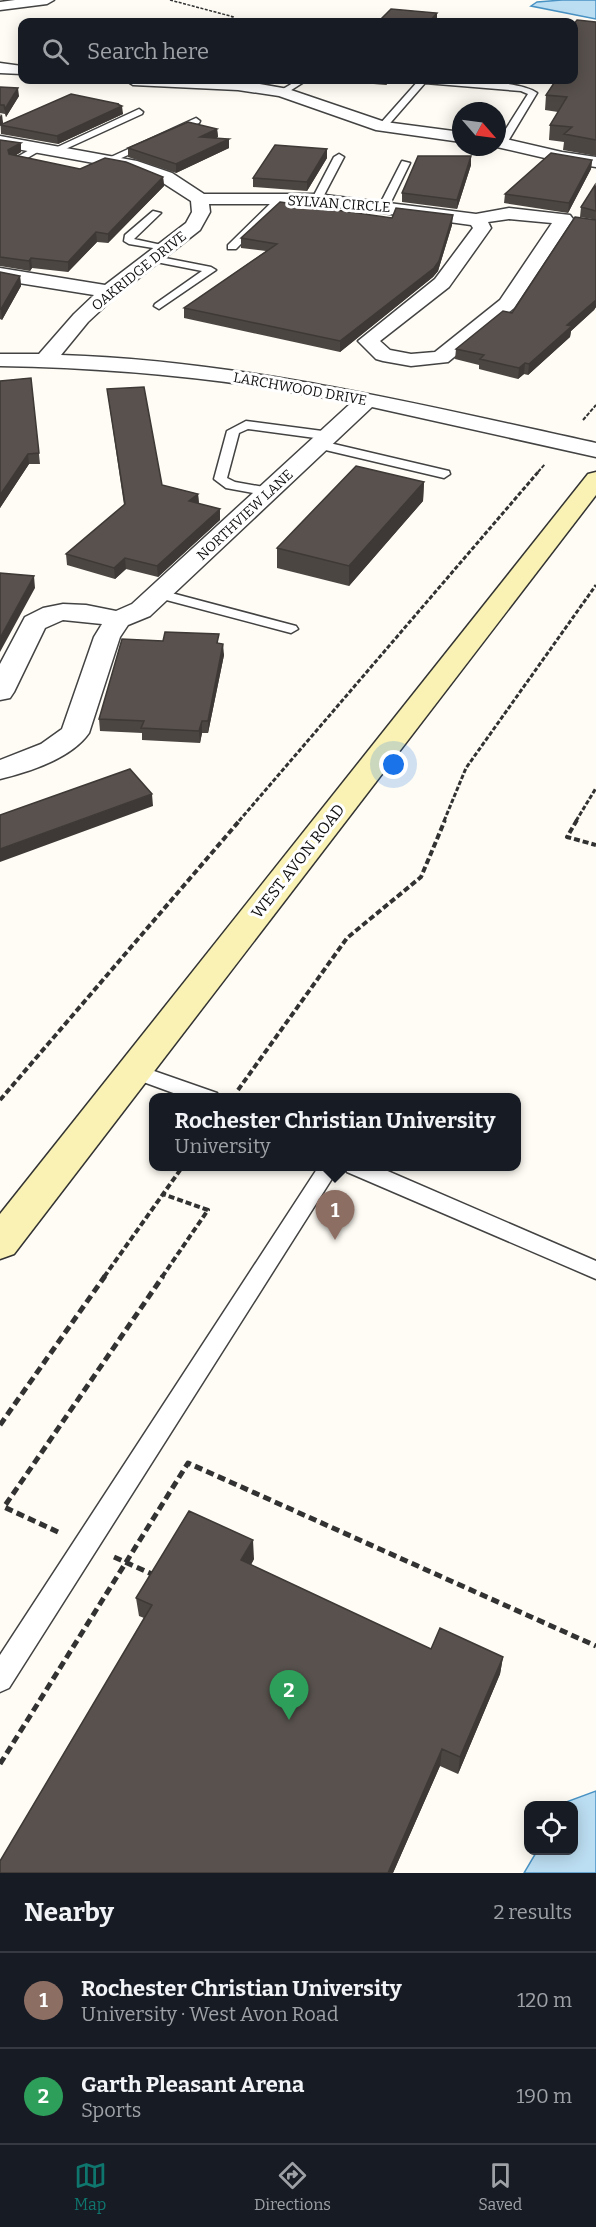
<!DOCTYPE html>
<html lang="en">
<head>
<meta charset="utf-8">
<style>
  body { margin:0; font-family:Bitter,serif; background:#242831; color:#f1f3f6 }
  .controls { position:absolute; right:18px; bottom:18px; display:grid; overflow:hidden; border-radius:12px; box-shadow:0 3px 15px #0003 }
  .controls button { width:54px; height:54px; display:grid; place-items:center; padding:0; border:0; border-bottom:2px solid #363941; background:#171b24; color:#f1f3f6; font:30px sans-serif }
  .compass { position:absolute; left:452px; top:102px; width:54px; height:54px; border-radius:50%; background:#171b24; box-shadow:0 3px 15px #0003; rotate:118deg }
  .you { position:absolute; left:394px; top:765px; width:21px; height:21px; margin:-15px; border:4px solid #fff; border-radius:50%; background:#1a73e8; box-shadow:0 0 0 9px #1a73e833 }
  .badge { display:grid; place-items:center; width:39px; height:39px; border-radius:50%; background:#0f766e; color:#fff; font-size:20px; font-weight:700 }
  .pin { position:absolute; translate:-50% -50px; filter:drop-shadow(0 2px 3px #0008) }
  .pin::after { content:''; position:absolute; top:32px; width:21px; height:18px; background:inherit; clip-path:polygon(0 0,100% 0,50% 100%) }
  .popup { position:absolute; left:149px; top:1093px; width:372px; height:78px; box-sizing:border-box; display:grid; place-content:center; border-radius:12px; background:#171b24; filter:drop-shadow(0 2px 4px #0005); font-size:20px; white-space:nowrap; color:#9ea1a6 }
  .popup b { font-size:22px; color:#f1f3f6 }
  .popup::after { content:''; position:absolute; left:50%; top:100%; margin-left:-12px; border:12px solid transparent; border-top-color:#171b24 }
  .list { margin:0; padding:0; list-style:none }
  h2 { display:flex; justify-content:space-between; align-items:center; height:78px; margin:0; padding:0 24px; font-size:26px }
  h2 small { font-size:20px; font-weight:400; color:#9ea1a6 }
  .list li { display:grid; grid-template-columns:39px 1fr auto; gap:18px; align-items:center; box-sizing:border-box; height:96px; padding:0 24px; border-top:2px solid #363941 }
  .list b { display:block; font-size:22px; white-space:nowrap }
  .list p { margin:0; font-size:20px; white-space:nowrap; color:#9ea1a6 }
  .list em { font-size:20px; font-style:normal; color:#9ea1a6 }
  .icon { flex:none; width:33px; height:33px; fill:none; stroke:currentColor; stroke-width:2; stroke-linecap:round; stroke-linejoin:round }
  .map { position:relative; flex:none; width:596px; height:1873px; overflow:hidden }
  .search { position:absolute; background:#171b24; box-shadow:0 3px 15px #0003; left:18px; right:18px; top:18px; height:66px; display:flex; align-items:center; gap:15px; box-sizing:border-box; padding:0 21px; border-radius:12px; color:#9ea1a6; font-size:22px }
  .sheet { height:270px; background:#171b24 }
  nav { display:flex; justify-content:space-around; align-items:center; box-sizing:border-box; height:84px; border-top:2px solid #363941; background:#171b24; font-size:16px; color:#9ea1a6 }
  nav a { display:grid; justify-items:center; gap:3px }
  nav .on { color:#0f766e }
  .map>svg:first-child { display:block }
  .water { fill:#bcdef2; stroke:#4892c4; stroke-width:1.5 }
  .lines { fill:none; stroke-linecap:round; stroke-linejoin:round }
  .service-casing { stroke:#434343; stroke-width:3 }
  .minor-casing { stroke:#434343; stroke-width:3 }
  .secondary-casing { stroke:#323232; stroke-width:3 }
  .path-far4 { stroke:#323232; stroke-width:1.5; stroke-dasharray:3 1.5; stroke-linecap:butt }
  .path-far3 { stroke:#323232; stroke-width:2; stroke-dasharray:4 1.5; stroke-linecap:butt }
  .path-far2 { stroke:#323232; stroke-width:3; stroke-dasharray:4.5 2; stroke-linecap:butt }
  .path-far1 { stroke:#323232; stroke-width:4; stroke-dasharray:6 3; stroke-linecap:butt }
  .path { stroke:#323232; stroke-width:5; stroke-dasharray:8 4.5; stroke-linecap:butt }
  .service { fill:#fff; fill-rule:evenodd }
  .minor { fill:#fff; fill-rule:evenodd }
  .secondary { fill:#f9f2b4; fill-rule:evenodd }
  .wall { fill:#4c4642 }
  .shaded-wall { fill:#3e3936 }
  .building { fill:#58514d; stroke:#3e3936; stroke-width:1.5 }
  .labels { text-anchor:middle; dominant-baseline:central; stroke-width:6; stroke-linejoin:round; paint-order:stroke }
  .far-street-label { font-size:14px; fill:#101010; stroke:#fff }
  .street-label { font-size:16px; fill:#101010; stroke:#fff }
</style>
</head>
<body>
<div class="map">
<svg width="596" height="1873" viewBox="0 0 596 1873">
  <rect width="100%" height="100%" fill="#fefcf4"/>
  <path class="water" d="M562,0H596V19L531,6L537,2Z
    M596,1791V1873H524L537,1851L574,1850V1806L564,1805L566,1802Z"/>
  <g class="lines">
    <defs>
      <path id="service" d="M298,80H307L285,94L278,92Z
        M419,80C444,80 519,79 537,93L507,143L502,146L497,143L528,94L521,91L425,83L385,129H379V125Z
        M139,109L143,112L142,114L59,152L51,150Z
        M196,118L200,121L199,123L97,169L89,167Z
        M38,145L46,147L24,160L33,162V166L10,161Z
        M339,154L344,157L322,199L314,201L312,199L334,157Z
        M402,161L410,163L389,206L381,208L379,206Z
        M277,197L285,199L236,249H228V245Z
        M153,211L161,213L134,239L171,247V251L129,244L124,241L125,235Z
        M155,256L211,267L216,270L159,309L154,306L155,304L202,271L151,261L150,259Z
        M246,421L330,432L336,436L330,440L248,429L239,433L227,478L235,482L275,489L277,492L270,496L226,488L214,479L227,431Z
        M321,441L449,471L450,474L444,478L317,448L315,445L317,442Z
        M160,590L296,626L298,629L291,633L155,597L153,594Z
        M134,1064L217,1093L220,1098H187L127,1076L124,1071L127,1066Z
        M319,1166H340L9,1688L0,1692V1655Z
        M344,1166H376L596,1261V1279L347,1172Z"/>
      <path id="minor" d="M15,0H54L47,4L0,10V2Z
        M0,63L22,66V74L0,73Z
        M125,80H238L288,89L385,122L461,132V142L376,130L279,96L238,90L133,85Z
        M0,136L137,161L172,173L204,194H317L476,214L509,208L570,215L573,219L514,308L448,362L411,366L383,361L376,359L358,341L435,279L473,228L471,225L317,204H209L210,212L200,230L116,296L88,322L61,355C243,361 419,404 596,443V457L372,407L150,616L128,625L120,637L89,733C72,758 29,772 0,779V760L41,744L62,729L94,637L102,624L63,620L45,628L14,692L10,698L0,700V664L25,617L43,608L63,604L86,605L116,611L132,604L351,403C235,379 118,368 0,366V354H39L74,314L94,295L0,280V268L105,285L186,223L192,212L191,201L160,181L127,169L0,146ZM509,219L552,223L500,300L435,352L411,354L390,350L380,341L449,287L491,228L488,222Z
        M497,137L562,152L596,157V167L562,162L497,147Z"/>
      <path id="secondary" d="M596,472V495L14,1254L0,1259V1214L588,474Z"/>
    </defs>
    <use href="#service" class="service-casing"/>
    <use href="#minor" class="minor-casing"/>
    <use href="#secondary" class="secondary-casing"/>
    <path class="path-far4" d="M170,0L234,17L225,22"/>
    <path class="path-far3" d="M583,420L596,405
      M538,472L545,464"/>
    <path class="path-far2" d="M239,821L539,471
      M444,821L466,768L596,585
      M576,821L596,788"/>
    <path class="path-far1" d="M577,820L567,837L596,845
      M238,1090L347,938L421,877L445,820
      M0,1100L240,820
      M104,1277L183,1166
      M162,1277L208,1210L163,1194"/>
    <path class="path" d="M0,1425L105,1276
      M58,1532L4,1507L163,1276
      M114,1557L154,1575
      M0,1764L188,1463L596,1646"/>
    <use href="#service" class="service"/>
    <use href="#minor" class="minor"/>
    <use href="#secondary" class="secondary"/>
  </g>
  <path class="wall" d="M596,22V156L563,150L564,142L549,140L550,125L558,112L545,110L546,95L555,81L509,82L490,80H573Z
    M336,80H391L386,85L336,81Z
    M0,87L19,96L6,117L5,114L0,113Z
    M119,104L123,114L58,144L1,134L0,113L3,123L2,124Z
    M217,129L218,137L216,138L229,148L176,173L128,157V148Z
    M0,140L21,152L15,156L80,169L163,177L164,186L108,243L97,242L68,272L32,268L30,271L0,266Z
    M327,149V158L307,191L253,187V178Z
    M471,156V165L457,209L402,202V193Z
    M592,160L591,169L568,213L504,203L505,194Z
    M596,185V307L594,310L571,331L570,337L528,375L524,374L518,379L479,369V365L455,359L456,349L512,313L592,219L580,217L581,207Z
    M392,218L452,225L438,271L433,277L340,352L184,318V308L266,251L241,248V238Z
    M0,272L20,276L21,286L2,320L0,319Z
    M31,378L40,464H29L0,508V381Z
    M107,389L162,485L198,494L199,504L220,520L158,577L126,569L115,579L67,565L66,554L124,505Z
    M424,482L423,501L349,586L277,568V548Z
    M219,643L224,655L208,733H202L200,743L142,740V733L100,731L99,719Z
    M254,1559L251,1565L431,1649L503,1657L500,1674L458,1774L440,1766L393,1873H0L144,1618L139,1616L136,1598Z"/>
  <path class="shaded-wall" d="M437,13V22H429Z
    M386,80H391L386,85Z
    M18,88L19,96L6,117L5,109Z
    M119,104V107L122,106L123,114L58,144L57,136Z
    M2,114L3,123L1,125H0V117Z
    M217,129L218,137L201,146L200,137Z
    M229,139V148L176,173V164Z
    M21,143V152L9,159L8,150Z
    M327,149V158L307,191V182Z
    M471,156V165L457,209V200Z
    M592,160L591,169L568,213L569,203Z
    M163,177L164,186L108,243V234Z
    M453,215L452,225L438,271L433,277L340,352V341Z
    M96,232L97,242L68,272V262Z
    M31,258L32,268L30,271L29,261Z
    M20,276L21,286L2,320L1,309Z
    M596,299V307L594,310L571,331L570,337L528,375L529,364L567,325Z
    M525,363L524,374L518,379L519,368Z
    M28,454L29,464L0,508V495Z
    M424,482L423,501L349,586V566Z
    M198,494L199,505L189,501Z
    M220,509V520L158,577L157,566Z
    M125,558L126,569L115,579L114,568Z
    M34,576L35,588L0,652V638Z
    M223,644L224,655L208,733V721Z
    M202,721V733L200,743L199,731Z
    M152,794L153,806L0,862V849Z
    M253,1540L254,1559L242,1579L241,1560Z
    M503,1657L500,1674L458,1774L460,1757Z
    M442,1749L440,1766L393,1873H388Z"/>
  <path class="building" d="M391,9L437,13L429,22H378Z
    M577,20L596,22V140L564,134L572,127L550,125L567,97L546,95L556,80H573V25Z
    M0,87L18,88L5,109L4,105H0Z
    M71,94L119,104H117L122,106L57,136L0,125Z
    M188,122L217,129L200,137L229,139L176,164L128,148Z
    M0,140L21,143L8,150L9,154L80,169L105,158L126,162L163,177L108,234L96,232L68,262L31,258L29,261L0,257Z
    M275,145L327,149L307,182L253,178Z
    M551,153L592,160L569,203L505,194Z
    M418,156H471L457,200L402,193Z
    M595,185L596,211L581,207Z
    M280,202L392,218L396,208L453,215L439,261L434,268L340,341L184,308L277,244L241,238Z
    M575,217L596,220V300L567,325L572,326L529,364L525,363L519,368L480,359L484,355L456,349L503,311L512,313Z
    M0,272L20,276L1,309H0Z
    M31,378L39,453L28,454L0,495V381Z
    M144,387L162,485L198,494L189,501L220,509L157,566L125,558L114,568L66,554L125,504L107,389Z
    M356,466L424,482L349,566L277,548Z
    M0,573L34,576L0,638Z
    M165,632L219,634L217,643L223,644L208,721H202L199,731L141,728L144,721L99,719L122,639L163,641Z
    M130,769L152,794L0,849V815Z
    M189,1511L253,1540L241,1560L431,1649L440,1628L503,1657L460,1757L442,1749L388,1873H0V1861L152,1605L136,1598Z"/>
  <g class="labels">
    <g class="far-street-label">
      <text transform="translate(339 204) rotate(4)">SYLVAN CIRCLE</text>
      <text transform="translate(139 271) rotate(-39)">OAKRIDGE DRIVE</text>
      <text transform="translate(300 389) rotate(10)">LARCHWOOD DRIVE</text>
      <text transform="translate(245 515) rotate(-43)">NORTHVIEW LANE</text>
    </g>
    <g class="street-label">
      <text transform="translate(298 861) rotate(-52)">WEST AVON ROAD</text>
    </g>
  </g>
</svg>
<div class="controls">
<button><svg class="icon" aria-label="locate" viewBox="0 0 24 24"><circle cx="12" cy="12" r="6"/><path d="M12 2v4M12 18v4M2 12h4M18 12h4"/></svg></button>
</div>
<svg class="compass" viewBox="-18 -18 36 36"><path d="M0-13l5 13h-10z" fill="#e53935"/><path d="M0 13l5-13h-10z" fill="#9ea1a6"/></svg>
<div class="you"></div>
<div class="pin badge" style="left:335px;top:1240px;background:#8d6e63">1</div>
<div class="popup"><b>Rochester Christian University</b>University</div>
<div class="pin badge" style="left:289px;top:1720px;background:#2e9e5b">2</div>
<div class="search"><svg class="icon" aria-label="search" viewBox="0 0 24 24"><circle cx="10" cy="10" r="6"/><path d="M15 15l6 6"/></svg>Search here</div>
</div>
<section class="sheet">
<h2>Nearby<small>2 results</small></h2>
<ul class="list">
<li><span class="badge" style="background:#8d6e63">1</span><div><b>Rochester Christian University</b><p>University · West Avon Road</p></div><em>120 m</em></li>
<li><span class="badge" style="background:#2e9e5b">2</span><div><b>Garth Pleasant Arena</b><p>Sports</p></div><em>190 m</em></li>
</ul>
</section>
<nav>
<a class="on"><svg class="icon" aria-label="map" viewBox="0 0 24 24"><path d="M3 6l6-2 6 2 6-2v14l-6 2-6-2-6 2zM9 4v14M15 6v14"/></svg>Map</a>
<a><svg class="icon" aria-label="directions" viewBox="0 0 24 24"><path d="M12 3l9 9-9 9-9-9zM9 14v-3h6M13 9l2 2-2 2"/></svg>Directions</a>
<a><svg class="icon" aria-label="saved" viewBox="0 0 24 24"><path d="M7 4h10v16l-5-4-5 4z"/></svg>Saved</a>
</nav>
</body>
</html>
